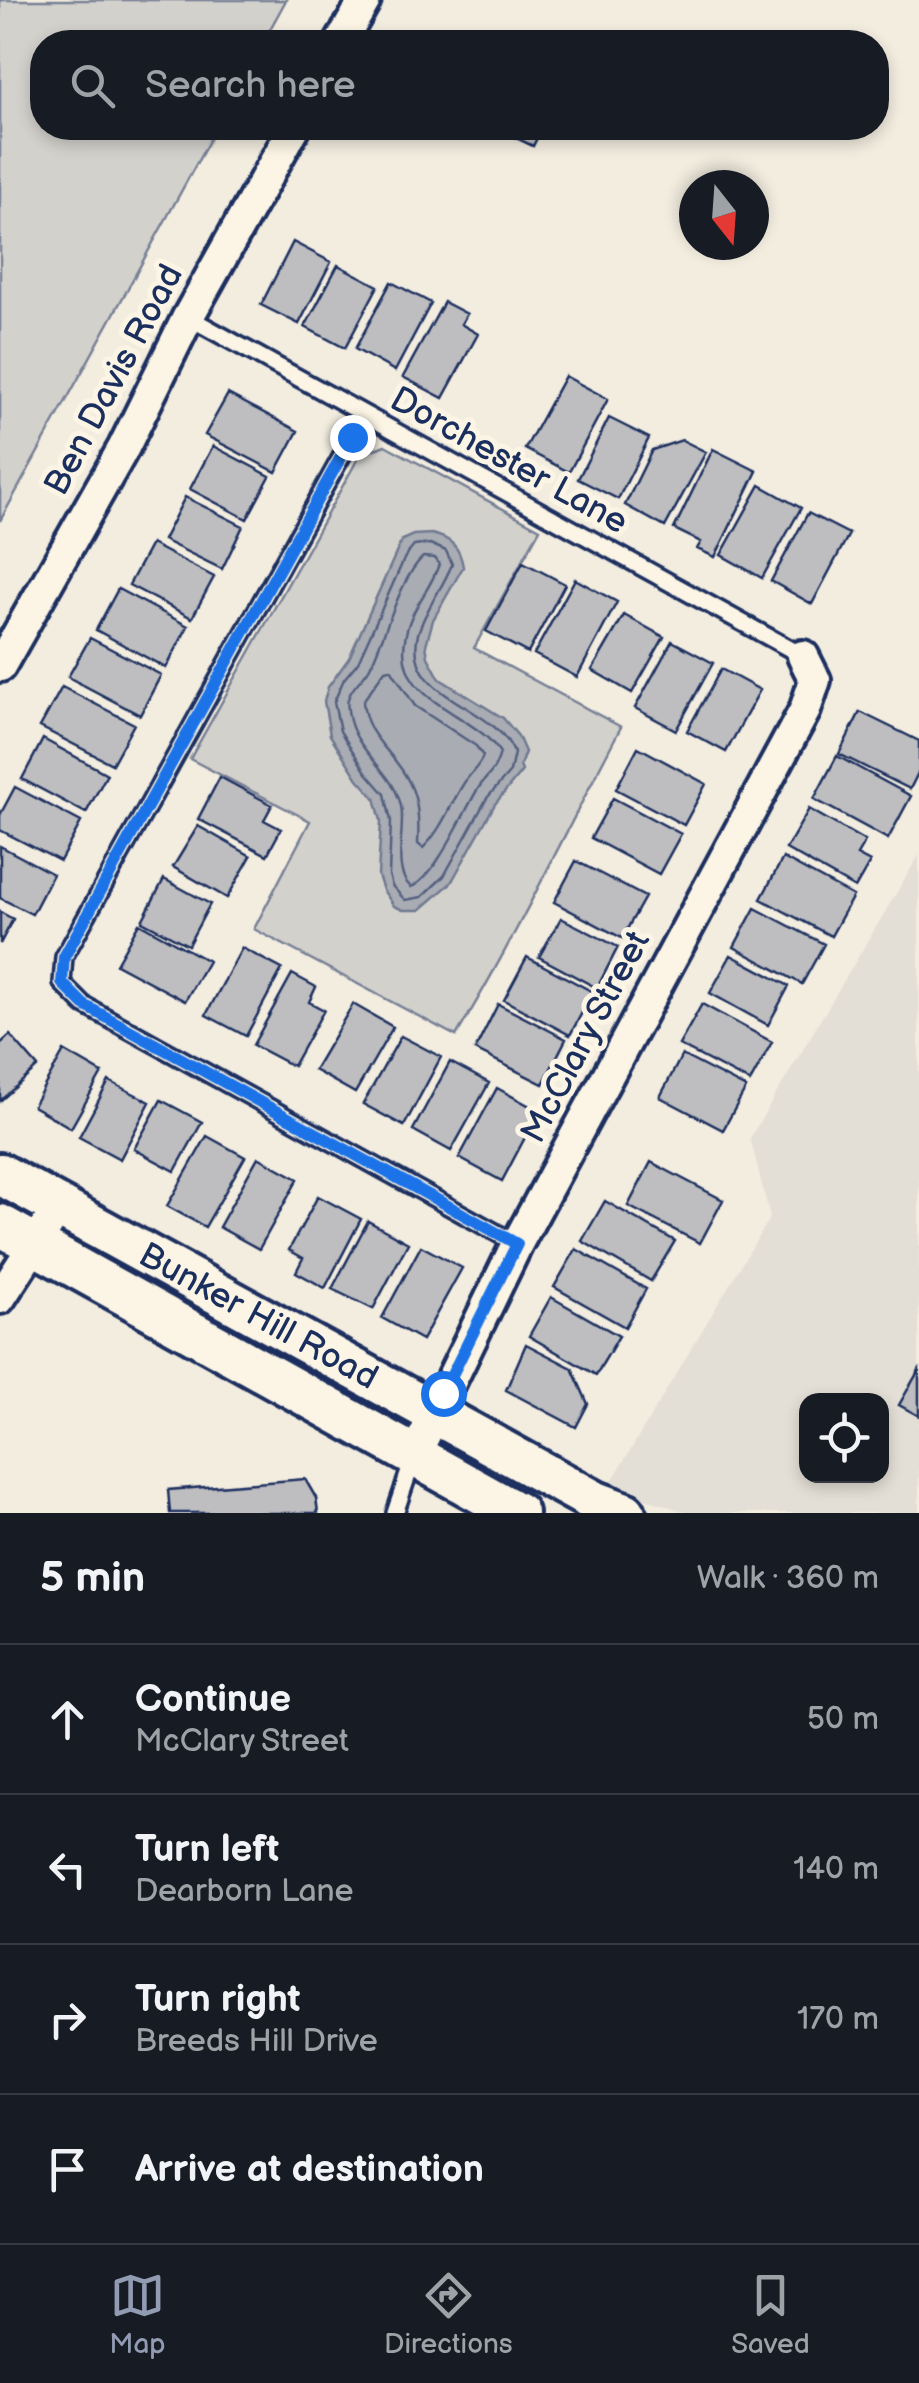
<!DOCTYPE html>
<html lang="en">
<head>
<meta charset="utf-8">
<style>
  body { margin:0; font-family:"Balsamiq Sans",sans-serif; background:#242831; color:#f1f3f6 }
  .controls { position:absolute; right:30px; bottom:30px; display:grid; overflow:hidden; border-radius:20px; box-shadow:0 5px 15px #0003 }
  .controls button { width:90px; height:90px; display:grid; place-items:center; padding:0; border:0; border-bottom:2px solid #363941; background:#171b24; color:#f1f3f6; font:50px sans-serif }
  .compass { position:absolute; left:679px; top:170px; width:90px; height:90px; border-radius:50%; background:#171b24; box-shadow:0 5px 15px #0003; rotate:163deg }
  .stop { position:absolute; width:30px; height:30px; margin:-22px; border:8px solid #1a73e8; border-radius:50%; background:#fff }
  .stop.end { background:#1a73e8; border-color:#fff; box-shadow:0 2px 10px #0008 }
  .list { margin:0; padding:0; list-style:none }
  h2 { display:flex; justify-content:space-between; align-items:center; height:130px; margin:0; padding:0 40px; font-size:42px }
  h2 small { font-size:32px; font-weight:400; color:#9ea1a6 }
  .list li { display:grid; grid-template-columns:65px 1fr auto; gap:30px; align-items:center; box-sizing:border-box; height:150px; padding:0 40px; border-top:2px solid #363941 }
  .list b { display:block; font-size:38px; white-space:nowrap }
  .list p { margin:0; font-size:32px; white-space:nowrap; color:#9ea1a6 }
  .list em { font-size:32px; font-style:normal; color:#9ea1a6 }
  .icon { flex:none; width:55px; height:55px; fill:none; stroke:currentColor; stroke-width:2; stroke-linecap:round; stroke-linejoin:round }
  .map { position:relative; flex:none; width:919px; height:1513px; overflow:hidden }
  .search { position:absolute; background:#171b24; box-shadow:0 5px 15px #0003; left:30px; right:30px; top:30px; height:110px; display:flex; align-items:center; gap:25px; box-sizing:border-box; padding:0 35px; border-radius:40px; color:#9ea1a6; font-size:38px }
  .sheet { height:730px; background:#171b24 }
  nav { display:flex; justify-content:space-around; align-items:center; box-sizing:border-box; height:140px; border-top:2px solid #363941; background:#171b24; font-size:28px; color:#9ea1a6 }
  nav a { display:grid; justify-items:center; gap:5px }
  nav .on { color:#919bb2 }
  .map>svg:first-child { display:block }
  .built { fill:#e3dfd6; fill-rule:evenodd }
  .green { fill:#d3d1cc; stroke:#778095; stroke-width:2.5 }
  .water { fill:#a9acb3; stroke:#707a91; stroke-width:2.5 }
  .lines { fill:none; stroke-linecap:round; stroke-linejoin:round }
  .shore { stroke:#546180; stroke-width:2.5 }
  .building { fill:#bebec0; stroke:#1b2f5e; stroke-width:2.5 }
  .lane-casing { stroke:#1b2f5e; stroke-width:22 }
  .street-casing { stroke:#1b2f5e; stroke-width:38 }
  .secondary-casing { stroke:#1b2f5e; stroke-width:48 }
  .lane { stroke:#fcf5e5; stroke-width:15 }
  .street { stroke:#fcf5e5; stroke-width:30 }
  .secondary { stroke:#fcf5e5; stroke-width:40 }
  .route { stroke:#1a73e8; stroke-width:12 }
  .labels { text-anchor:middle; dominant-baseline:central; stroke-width:10; stroke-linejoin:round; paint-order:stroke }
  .street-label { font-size:35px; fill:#1b2f5e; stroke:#fcf5e5 }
</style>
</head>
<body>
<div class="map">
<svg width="919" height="1513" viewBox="0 0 919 1513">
  <rect width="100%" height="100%" fill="#f3ede0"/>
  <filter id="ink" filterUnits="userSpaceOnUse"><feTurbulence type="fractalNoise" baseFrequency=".01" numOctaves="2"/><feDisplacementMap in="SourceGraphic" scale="20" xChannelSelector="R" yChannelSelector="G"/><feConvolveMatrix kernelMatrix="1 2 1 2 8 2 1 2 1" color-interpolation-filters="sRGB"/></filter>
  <g filter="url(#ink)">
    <path class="built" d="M919,855V1513H688L609,1486L770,1217L750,1138ZM806,1400H882V1476H806Z"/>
    <path class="green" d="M0,0H286L263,42H42V128H216L0,521Z
      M385,445L540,529L474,648L621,727C566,830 517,936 456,1036L254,929L310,821L190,759L360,455Z"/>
    <path class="water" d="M431,534C451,538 460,547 463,567L433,620L426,645L428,657L440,679L503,718L518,736L525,752L520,766L522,771L495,804L451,883L420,910H403L394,906L383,890L378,876L381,821L375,798L358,779L330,735L324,701L328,687L349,658L402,540L413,535Z"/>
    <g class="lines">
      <path class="shore" d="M430,544L446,551L452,564C443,588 425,609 418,634C402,699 496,704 514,753L510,772L487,798L444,876L422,897L405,900L392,886L389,875L391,821L385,794L366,772L340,731L334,702L344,679L358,662L405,557L414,546Z
        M423,557L435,558L439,564C431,589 411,608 406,634C390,703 474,710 500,753C493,777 487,773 476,792C462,816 435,878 411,887C391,871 406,830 401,806C394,773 359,754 350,721C349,715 346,705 348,699C351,686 364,679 370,667C384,639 401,576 423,557Z
        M391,669L415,706L476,746L483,756C480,766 470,773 464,783C450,805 442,829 423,848L418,844C419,823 419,801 409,782C395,752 365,738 363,701L385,670Z"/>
    </g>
    <path class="building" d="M495,128H542L533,146Z
      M293,242L331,262L299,324L261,305Z
      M338,265L378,286L345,348L305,327Z
      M391,282L431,303L395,371L355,349Z
      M444,302L467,314L461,324L478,334L443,398L403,377Z
      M565,376L608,399L569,472L525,449Z
      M228,394L298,431L276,472L205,435Z
      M609,418L649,438L618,499L578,479Z
      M682,440L706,452L665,527L625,505L652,450Z
      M213,446L270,476L247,519L190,489Z
      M713,449L757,471L715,557L697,549L701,542L674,529Z
      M760,485L801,508L762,578L721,555Z
      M185,497L243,526L222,569L163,540Z
      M808,513L849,534L812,604L771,581Z
      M151,544L214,577L192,618L129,585Z
      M523,562L565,584L528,653L486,631Z
      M575,579L617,602L577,677L534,654Z
      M118,589L188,626L166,668L96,630Z
      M624,615L664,637L632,693L592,670Z
      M90,638L161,675L140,715L68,677Z
      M672,641L713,663L676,730L635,708Z
      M721,669L760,690L726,752L687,731Z
      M62,687L134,724L112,764L40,727Z
      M860,712L919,741V771L910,789L839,754Z
      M43,739L107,774L86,813L22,779Z
      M638,747L706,784L684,825L616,789Z
      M837,756L911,796L888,839L814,799Z
      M220,777L272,805L264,820L281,829L267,855L198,819Z
      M15,787L81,822L60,861L0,830V815Z
      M613,798L681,834L659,874L591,838Z
      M809,809L865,841L857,855L870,862L855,888L786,849Z
      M198,826L251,856L227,898L173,867Z
      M0,846L53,874L32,914L0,898Z
      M783,858L853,896L831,936L761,899Z
      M576,861L645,897L622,938L554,902Z
      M164,879L210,904L188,945L142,921Z
      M755,908L824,944L802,984L734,947Z
      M0,912L13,919L0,944Z
      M561,918L618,947L597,988L539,957Z
      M139,923L208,961L185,1001L116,964Z
      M242,948L282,969L246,1036L206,1015Z
      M731,955L789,986L768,1025L710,993Z
      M527,957L593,992L570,1035L504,1000Z
      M292,974L316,987L309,1002L324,1010L293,1066L253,1045Z
      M353,1004L393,1027L355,1093L314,1070Z
      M498,1004L566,1039L543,1084L475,1050Z
      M702,1004L772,1042L750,1082L679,1045Z
      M10,1035L38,1067L0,1101V1044Z
      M401,1036L441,1057L404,1126L363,1104Z
      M64,1051L102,1073L71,1128L33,1106Z
      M682,1055L746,1088L723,1130L660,1097Z
      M450,1062L489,1083L451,1151L413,1130Z
      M109,1081L150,1102L120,1159L79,1137Z
      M497,1088L539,1111L502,1181L459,1158Z
      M161,1100L202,1122L175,1171L134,1149Z
      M207,1136L245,1157L205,1227L167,1206Z
      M258,1157L298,1179L259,1249L219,1227Z
      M651,1162L723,1200L700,1243L628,1206Z
      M318,1196L361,1219L325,1288L296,1272L303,1258L289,1250Z
      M605,1201L675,1241L651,1281L582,1241Z
      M368,1221L408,1243L373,1309L332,1289Z
      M421,1246L462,1268L422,1340L382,1318Z
      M576,1249L646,1289L625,1327L554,1287Z
      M551,1297L619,1336L596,1375L529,1336Z
      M526,1344L572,1368L588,1404L576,1427L506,1390Z
      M919,1370V1416L899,1405Z
      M305,1479L316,1498L318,1513H170L168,1490Z"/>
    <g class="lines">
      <defs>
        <path id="lane" d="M188,317L803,656
          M364,416L64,957L62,983L84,1005L517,1244
          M395,1513L414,1457"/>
        <path id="street" d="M341,42L365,0
          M0,666L124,447L188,317L294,128
          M0,1298L59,1207
          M414,1457L517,1244L805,710L815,680L803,656"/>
        <g id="secondary">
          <path id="s1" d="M0,1174L596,1502L625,1513"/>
          <path d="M0,1225L517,1513"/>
        </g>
      </defs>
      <use href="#lane" class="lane-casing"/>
      <use href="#street" class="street-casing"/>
      <use href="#secondary" class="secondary-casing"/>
      <use href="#lane" class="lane"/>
      <use href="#street" class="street"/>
      <use href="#secondary" class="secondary"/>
    </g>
  </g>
  <g class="lines" filter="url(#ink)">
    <path class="route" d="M352,437L64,957L62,983L84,1005L517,1244L443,1393"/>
  </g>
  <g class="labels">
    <g class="street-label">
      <text transform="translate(114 380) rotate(-62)">Ben Davis Road</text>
      <text transform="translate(509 461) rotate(29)">Dorchester Lane</text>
      <text transform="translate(586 1037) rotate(-62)">McClary Street</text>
      <text stroke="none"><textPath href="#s1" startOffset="295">Bunker Hill Road</textPath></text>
    </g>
  </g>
</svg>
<div class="controls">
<button><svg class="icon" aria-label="locate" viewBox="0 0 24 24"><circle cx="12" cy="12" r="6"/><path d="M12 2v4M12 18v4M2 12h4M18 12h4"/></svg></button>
</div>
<svg class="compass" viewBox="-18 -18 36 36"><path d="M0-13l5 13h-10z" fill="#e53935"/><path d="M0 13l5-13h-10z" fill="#9ea1a6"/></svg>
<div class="stop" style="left:443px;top:1393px"></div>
<div class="stop end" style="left:352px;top:437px"></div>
<div class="search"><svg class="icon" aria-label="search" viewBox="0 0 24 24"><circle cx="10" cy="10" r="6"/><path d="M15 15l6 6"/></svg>Search here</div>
</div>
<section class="sheet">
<h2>5 min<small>Walk · 360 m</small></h2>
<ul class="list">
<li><svg class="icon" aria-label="ahead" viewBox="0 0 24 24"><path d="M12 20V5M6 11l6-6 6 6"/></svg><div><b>Continue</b><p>McClary Street</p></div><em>50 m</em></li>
<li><svg class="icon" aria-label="left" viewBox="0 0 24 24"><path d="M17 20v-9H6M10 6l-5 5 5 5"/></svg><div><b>Turn left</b><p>Dearborn Lane</p></div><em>140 m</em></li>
<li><svg class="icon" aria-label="right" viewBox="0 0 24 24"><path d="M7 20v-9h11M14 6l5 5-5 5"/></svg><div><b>Turn right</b><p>Breeds Hill Drive</p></div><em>170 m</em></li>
<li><svg class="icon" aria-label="arrive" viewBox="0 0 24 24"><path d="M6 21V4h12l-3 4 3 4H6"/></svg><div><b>Arrive at destination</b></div></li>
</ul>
</section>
<nav>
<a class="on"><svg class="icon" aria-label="map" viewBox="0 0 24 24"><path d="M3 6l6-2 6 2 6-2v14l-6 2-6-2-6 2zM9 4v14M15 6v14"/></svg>Map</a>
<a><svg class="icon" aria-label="directions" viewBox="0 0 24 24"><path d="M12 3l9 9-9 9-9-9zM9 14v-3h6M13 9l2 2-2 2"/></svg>Directions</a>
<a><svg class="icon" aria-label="saved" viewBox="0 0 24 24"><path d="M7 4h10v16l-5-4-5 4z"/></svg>Saved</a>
</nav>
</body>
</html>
